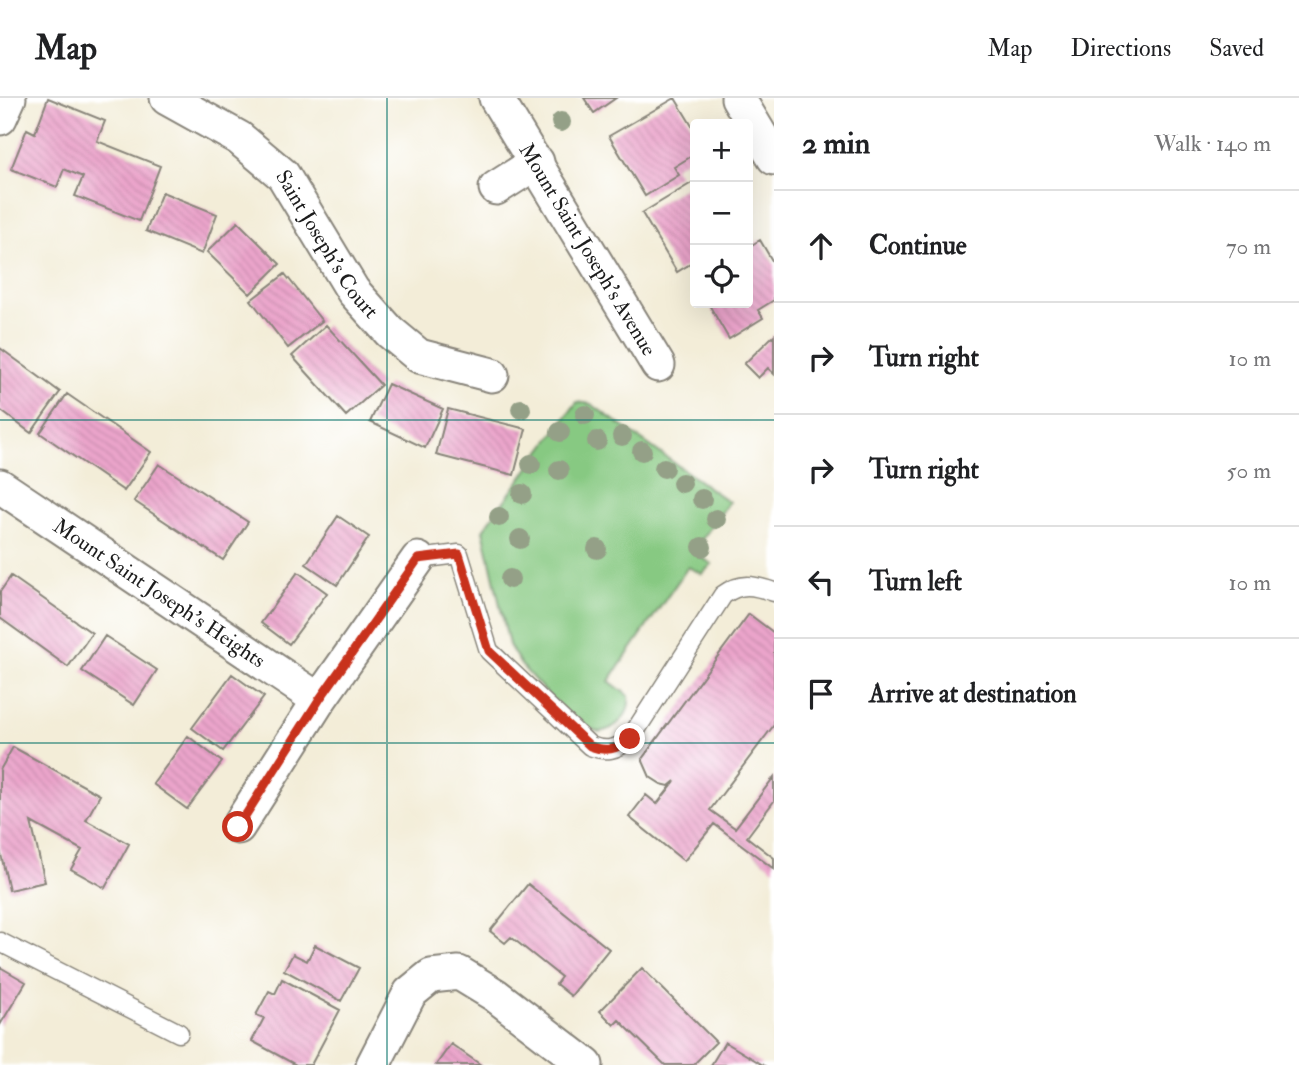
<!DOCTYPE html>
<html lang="en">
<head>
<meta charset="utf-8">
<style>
  body { margin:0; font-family:"IM FELL Double Pica",serif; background:#f2f2f2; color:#202124 }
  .controls { position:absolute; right:21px; top:21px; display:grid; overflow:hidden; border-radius:7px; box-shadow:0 7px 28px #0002 }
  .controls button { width:63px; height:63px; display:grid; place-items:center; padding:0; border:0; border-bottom:2px solid #e0e0e0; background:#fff; color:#202124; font:35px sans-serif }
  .stop { position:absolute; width:21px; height:21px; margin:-16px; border:5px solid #c8321e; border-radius:50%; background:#fff }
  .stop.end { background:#c8321e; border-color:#fff; box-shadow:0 2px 7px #0008 }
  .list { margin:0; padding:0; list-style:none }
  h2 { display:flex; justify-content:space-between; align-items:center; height:91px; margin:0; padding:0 28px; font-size:30px }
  h2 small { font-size:23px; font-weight:400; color:#757577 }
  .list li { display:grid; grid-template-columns:46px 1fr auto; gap:21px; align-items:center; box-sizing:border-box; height:112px; padding:0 28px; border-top:2px solid #e0e0e0 }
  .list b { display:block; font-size:26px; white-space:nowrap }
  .list em { font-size:23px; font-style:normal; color:#757577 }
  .icon { flex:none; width:38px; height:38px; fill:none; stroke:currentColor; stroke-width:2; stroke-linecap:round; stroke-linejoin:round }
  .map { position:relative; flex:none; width:774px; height:967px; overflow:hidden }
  header { display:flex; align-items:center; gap:42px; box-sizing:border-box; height:98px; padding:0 35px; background:#fff; border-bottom:2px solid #e0e0e0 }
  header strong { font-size:33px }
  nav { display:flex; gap:38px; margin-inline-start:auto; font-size:24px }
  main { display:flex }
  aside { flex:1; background:#fff }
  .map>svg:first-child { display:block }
  .grass { fill:#87c982; stroke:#52724f; stroke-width:2 }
  .building { fill:url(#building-back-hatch) }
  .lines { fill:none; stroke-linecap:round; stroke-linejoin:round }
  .lane-casing { stroke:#88847a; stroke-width:21 }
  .street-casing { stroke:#88847a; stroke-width:37 }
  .lane { stroke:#fff; stroke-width:18 }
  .street { stroke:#fff; stroke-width:33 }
  .tree { fill:#94a087 }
  .route { stroke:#c8321e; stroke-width:9 }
  .grid { fill:none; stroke:#0f766e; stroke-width:2; stroke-opacity:0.55 }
  .labels { text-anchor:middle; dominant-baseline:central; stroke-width:7; stroke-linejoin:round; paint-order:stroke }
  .street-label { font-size:21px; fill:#1c1c1c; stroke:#fff }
</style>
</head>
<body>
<header>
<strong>Map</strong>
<nav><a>Map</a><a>Directions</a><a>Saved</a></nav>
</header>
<main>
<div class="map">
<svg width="774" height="967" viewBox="0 0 774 967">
  <defs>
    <pattern id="building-back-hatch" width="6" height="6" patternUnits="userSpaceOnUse" patternTransform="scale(1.75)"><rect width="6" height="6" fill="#eba4cb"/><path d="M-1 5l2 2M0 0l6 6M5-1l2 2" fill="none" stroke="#c98dae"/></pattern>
  </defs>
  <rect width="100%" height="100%" fill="#fff"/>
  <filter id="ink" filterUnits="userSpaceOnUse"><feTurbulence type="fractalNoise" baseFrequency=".0143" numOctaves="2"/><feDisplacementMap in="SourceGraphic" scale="14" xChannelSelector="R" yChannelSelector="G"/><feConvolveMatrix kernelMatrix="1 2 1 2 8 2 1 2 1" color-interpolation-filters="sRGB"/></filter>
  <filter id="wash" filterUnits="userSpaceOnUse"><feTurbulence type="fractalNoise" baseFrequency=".00686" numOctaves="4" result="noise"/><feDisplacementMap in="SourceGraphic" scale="28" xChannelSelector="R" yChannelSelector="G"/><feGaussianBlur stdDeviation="1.57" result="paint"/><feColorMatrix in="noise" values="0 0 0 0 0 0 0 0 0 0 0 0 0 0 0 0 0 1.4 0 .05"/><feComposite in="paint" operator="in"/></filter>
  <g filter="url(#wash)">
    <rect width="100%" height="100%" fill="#f3edd8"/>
    <path class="grass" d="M577,304L591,306L729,404L693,454L712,466L702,476L688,469L609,583L629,598C631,617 617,631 599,634L581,627L555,605L521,567L509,547L483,432Z"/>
    <g id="blocks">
      <path class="building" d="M48,0L105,23L97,43L160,68L139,123L75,98L83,79L64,71L57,89L11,71L27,31L35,35Z
        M584,0H616L594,15Z
        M675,0L695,33V56L674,69L679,77L645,98L609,38Z
        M695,83V163L677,174L642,115Z
        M162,94L217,116L202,156L146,133Z
        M238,124L280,166L250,196L207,154Z
        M760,142L774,166V202L758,212L763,220L729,241L708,205H748V149Z
        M285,176L322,223L288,250L251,202Z
        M326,227L381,287L346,318L292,258Z
        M774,237V276L768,270L758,280L744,266Z
        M0,250L60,294L31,335L0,312Z
        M388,286L443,311L425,350L370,324Z
        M67,296L151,354L124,393L40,335Z
        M448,311L526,331L514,377L436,357Z
        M159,366L248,424L223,462L134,403Z
        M338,418L369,439L337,487L306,466Z
        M298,474L327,495L289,546L261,525Z
        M11,478L92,535L68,569L0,520V494Z
        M749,516L774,535V627L710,712L735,730L774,679V703L747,739L774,760V771L714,726L684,763L629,719L646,697L657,706L675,683L669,688L661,686L650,679L642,661Z
        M105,538L157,572L134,607L82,573Z
        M232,576L264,599L223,653L192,630Z
        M188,638L222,664L187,711L153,686Z
        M13,649L100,697L86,722L129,746L105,790L71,771L82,752L31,724L45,784L9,792L0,752V672Z
        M528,786L609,851L571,898L556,886L561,879L511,839L505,845L490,833Z
        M315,847L359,870L341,903L284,872L293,856L307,863Z
        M0,869L26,884L0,927Z
        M642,870L716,944L693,967H665L619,922L614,927L600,913Z
        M282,881L340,912L311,967H296L252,943L264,920L256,917L269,893L275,896Z
        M725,944L763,967H711Z
        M451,946L481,967H436Z"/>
    </g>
  </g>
  <g filter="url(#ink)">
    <use href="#blocks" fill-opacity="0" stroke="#88847a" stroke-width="2"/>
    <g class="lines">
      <defs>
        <path id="lane" d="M418,461L459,456L489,553L590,648C606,654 616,652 630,641L723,497C741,484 753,487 774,494
          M0,844L179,935"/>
        <g id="street">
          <path id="s1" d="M167,0L239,40L283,77L353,193L390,234L419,258L492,277"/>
          <path id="s2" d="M496,0L658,267"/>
          <path d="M738,0L774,60"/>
          <path d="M0,20L9,0"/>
          <path d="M496,90L537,64"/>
          <path id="s3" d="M0,388L319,602"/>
          <path d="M238,729L319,602L418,461"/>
          <path d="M373,967L410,895L431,878L459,875L495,897L586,967"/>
        </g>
      </defs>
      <use href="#lane" class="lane-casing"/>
      <use href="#street" class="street-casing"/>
      <use href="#lane" class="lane"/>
      <use href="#street" class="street"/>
    </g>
    <g class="tree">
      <circle cx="561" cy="24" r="10"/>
      <circle cx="521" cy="311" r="10"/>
      <circle cx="585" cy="317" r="10"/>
      <circle cx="560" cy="334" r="10"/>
      <circle cx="622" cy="338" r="10"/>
      <circle cx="597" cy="343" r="10"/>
      <circle cx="642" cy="353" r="10"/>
      <circle cx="531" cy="366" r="10"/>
      <circle cx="664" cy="370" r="10"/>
      <circle cx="559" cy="372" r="10"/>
      <circle cx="682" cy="385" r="10"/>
      <circle cx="522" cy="396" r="10"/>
      <circle cx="702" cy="401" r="10"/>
      <circle cx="499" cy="419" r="10"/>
      <circle cx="716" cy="421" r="10"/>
      <circle cx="520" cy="441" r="10"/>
      <circle cx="702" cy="449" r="10"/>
      <circle cx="597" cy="451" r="10"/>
      <circle cx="510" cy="481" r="10"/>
    </g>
  </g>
  <g class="lines" filter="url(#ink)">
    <path class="route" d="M238,729L319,602L418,461L459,456L489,553L590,648C606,654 616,652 630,641"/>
  </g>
  <path class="grid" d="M387,0V967M0,322H774M0,645H774"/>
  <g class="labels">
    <g class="street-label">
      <text stroke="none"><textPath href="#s1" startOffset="222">Saint Joseph's Court</textPath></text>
      <text stroke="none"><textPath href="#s2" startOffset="177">Mount Saint Joseph's Avenue</textPath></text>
      <text stroke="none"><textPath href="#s3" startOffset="192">Mount Saint Joseph's Heights</textPath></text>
    </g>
  </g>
</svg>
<div class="controls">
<button>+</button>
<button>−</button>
<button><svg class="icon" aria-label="locate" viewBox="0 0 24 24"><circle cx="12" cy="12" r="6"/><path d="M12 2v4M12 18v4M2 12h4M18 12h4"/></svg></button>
</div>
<div class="stop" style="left:238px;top:729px"></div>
<div class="stop end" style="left:630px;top:641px"></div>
</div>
<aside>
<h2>2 min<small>Walk · 140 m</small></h2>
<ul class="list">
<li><svg class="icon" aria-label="ahead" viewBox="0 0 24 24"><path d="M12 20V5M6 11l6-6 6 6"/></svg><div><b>Continue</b></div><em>70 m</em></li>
<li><svg class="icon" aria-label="right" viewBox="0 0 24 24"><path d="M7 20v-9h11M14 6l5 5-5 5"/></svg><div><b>Turn right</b></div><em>10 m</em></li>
<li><svg class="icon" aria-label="right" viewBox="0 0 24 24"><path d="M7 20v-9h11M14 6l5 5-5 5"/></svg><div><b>Turn right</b></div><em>50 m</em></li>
<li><svg class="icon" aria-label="left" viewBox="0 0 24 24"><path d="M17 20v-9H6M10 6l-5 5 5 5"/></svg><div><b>Turn left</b></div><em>10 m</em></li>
<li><svg class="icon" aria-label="arrive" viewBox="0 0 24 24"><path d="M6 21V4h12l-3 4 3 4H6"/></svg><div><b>Arrive at destination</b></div></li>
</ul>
</aside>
</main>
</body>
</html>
